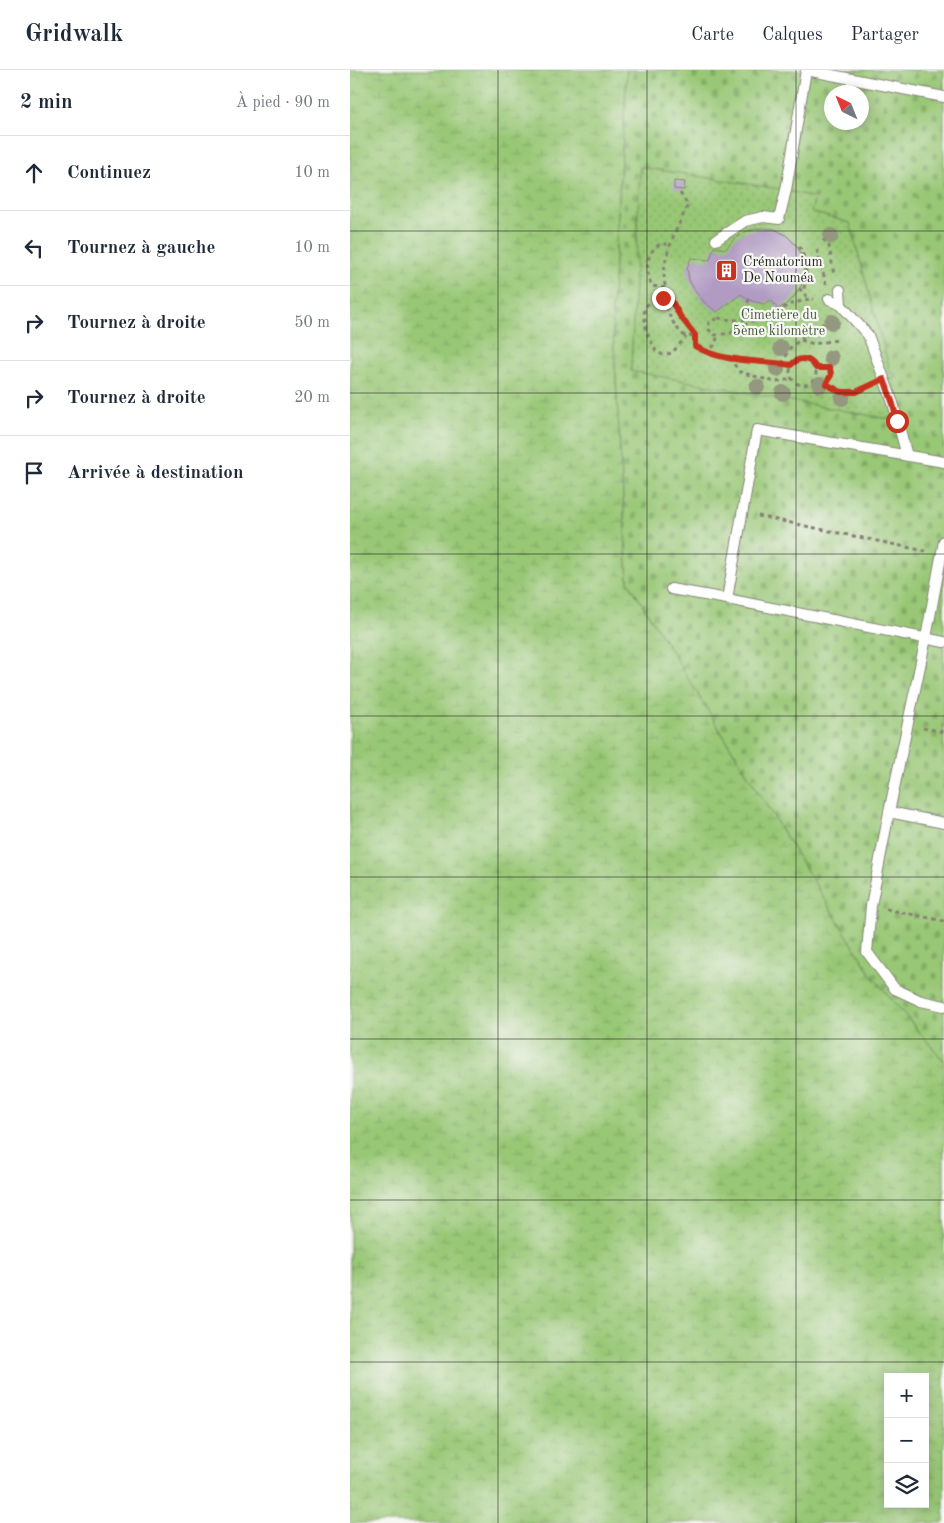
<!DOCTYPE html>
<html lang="fr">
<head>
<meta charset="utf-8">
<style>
  body { margin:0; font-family:"Old Standard TT",serif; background:#f6f6f7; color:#1f2937 }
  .controls { position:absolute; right:15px; bottom:15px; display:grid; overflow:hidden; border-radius:0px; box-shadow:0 2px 12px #0003 }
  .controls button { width:45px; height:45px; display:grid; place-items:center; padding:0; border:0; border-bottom:1px solid #e0e1e3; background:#fff; color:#1f2937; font:25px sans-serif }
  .compass { position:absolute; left:474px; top:15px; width:45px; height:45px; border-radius:50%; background:#fff; box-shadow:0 2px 12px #0003; rotate:317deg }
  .stop { position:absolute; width:15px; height:15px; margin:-11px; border:4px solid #c8321e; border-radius:50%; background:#fff }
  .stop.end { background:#c8321e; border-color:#fff; box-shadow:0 1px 5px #0008 }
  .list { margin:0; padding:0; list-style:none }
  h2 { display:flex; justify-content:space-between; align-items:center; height:65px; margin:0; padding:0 20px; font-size:21px }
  h2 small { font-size:16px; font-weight:400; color:#747a83 }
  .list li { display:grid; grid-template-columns:32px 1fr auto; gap:15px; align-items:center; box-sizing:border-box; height:75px; padding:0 20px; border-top:1px solid #e0e1e3 }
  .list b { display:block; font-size:19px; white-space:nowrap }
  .list em { font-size:16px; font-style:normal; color:#747a83 }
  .icon { flex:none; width:28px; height:28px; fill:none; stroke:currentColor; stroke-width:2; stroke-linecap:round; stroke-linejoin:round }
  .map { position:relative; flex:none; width:594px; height:1453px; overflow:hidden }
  header { display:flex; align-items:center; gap:30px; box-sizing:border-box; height:70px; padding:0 25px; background:#fff; border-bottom:1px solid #e0e1e3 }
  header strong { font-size:24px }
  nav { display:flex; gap:28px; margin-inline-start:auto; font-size:18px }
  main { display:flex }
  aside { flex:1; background:#fff }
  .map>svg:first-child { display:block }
  .wetland { fill:url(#wetland-marsh); stroke:#5a7248; fill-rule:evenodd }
  .cemetery { fill:url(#cemetery-stones); stroke:#5a7248; fill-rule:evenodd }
  .park { fill:url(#park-dots); stroke:#5a7248 }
  .building { fill:#b19bc3; fill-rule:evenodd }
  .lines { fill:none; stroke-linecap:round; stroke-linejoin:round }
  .service-casing { stroke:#868276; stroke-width:12 }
  .path { stroke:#868276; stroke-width:3; stroke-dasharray:4 4; stroke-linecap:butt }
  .service { stroke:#fff; stroke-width:10 }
  .tree { fill:#93987e }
  .route { stroke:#c8321e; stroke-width:6 }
  .grid { fill:none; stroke:#1c1c1c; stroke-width:1; stroke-opacity:0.55 }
  .labels { text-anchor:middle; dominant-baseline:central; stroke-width:4.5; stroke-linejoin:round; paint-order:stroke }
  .poi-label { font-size:14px; fill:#1c1c1c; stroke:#f6f6f2; text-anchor:start }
  .park-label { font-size:14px; fill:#47583b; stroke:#f6f6f2 }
</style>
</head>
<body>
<header>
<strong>Gridwalk</strong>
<nav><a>Carte</a><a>Calques</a><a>Partager</a></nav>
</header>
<main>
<aside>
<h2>2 min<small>À pied · 90 m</small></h2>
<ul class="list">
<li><svg class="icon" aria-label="ahead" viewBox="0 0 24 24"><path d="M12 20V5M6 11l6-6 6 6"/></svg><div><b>Continuez</b></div><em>10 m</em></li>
<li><svg class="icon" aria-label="left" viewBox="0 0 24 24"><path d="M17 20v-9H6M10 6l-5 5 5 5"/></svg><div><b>Tournez à gauche</b></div><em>10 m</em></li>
<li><svg class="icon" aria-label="right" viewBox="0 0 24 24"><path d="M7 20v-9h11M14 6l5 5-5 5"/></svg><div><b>Tournez à droite</b></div><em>50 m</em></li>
<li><svg class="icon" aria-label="right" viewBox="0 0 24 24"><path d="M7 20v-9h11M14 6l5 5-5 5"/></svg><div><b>Tournez à droite</b></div><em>20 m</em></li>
<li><svg class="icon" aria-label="arrive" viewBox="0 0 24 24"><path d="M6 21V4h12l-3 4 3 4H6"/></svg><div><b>Arrivée à destination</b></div></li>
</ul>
</aside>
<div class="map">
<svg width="594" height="1453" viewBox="0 0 594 1453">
  <defs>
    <pattern id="wetland-marsh" width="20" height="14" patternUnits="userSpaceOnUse" patternTransform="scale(1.25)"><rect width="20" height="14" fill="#98c775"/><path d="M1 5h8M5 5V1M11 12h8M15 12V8" fill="none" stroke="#82aa65"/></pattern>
    <pattern id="cemetery-stones" width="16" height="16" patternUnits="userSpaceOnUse" patternTransform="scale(1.25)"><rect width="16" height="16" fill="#98c775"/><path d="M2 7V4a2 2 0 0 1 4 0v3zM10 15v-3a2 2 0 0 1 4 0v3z" fill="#82aa65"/></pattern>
    <pattern id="park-dots" width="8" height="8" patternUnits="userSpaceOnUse" patternTransform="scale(1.25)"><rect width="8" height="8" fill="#98c775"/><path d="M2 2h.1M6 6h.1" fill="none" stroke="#82aa65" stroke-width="1.8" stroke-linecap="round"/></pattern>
  </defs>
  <rect width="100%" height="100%" fill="#f6f6f2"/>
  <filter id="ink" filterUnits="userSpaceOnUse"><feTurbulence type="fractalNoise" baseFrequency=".02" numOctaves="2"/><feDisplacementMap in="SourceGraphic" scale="10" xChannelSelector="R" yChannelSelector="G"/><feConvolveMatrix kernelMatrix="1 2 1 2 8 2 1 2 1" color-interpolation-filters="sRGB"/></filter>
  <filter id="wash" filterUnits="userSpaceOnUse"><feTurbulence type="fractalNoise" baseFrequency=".0096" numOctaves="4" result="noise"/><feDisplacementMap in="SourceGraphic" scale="20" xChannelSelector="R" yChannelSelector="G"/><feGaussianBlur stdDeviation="1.12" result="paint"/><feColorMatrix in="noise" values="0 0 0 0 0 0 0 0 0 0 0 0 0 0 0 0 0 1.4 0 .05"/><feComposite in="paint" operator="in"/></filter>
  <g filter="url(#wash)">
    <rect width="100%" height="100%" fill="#efe7d0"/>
    <path class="wetland" d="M0,0H277L262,242L278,511L522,906L594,991V1453H0ZM538,1307H575V1434H538Z"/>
    <path class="cemetery" d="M277,0H594V991L522,906L278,511L262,242ZM482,22H512V52H482Z"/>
    <path class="park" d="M290,97L436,120L465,128L461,142L500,153L554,352L281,301Z"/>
    <g id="blocks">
      <path class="building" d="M324,111L335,112L334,120L324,119Z
        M411,158L425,159L437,166L447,176L453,188L454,202L451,216L444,227L434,236L428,239L421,230L414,234L402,231L391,224L367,242L355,233L345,221L339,210L337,198L341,188L360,190L364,177L376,179L385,168L397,161ZM420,190L423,191L425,195L423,200L419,201L416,199L414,196L415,192Z"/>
    </g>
  </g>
  <g filter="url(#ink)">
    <use href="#blocks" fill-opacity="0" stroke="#868276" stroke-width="1"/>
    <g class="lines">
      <defs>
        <path id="service" d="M456,0L594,27
          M366,170L395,151L413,147L429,149L436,120L456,0
          M490,220L491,235
          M479,229L491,235L518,265L543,333L557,386
          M594,471L576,568L539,742L521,836L517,882L545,919L571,931L594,936
          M321,519L377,529L594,572
          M377,529L407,360L594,392
          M539,742L594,753"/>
      </defs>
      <use href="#service" class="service-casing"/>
      <path class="path" d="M330,123L338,135C327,159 310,188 315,215C317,225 324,237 330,246C338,259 345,259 345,276C371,293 411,290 441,295
        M473,169L479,176L484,205
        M449,176C458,191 457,206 453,222
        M467,180L476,214
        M315,218L302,216C295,201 295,179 313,173L320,176
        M449,218L459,229
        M313,228L300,231L294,239L296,261L306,281L313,285L322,283L336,267
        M320,228H313C318,243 323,257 336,267L345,265
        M399,229L395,241L406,249L423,246L438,235L459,229H464
        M368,248L381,250L406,249L381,263L365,265L358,259L359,252Z
        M451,270L463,274L487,270
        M355,282L364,276L367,269L365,265
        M379,288L390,302L425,312L441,309
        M440 302a13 13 0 1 1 26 0a13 13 0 1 1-26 0Z
        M432,294L440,278L462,260L474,253
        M466,298H480L481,305L476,313L466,323
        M476,313C495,324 500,324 520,315
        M408,446L575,481
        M573,658L594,662
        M536,839L594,851"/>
      <use href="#service" class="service"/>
    </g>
    <g class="tree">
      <circle cx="481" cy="166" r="8"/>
      <circle cx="482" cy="252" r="8"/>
      <circle cx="431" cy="278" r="8"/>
      <circle cx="481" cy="288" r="8"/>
      <circle cx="427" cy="299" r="8"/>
      <circle cx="470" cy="315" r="8"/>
      <circle cx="407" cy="317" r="8"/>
      <circle cx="433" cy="323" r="8"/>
      <circle cx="492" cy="328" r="8"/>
    </g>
  </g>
  <g class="lines" filter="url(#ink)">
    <path class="route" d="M313,228H320L330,246L345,265V276C372,293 410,290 441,295C449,286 460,287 466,298H480L481,305L476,314L491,322H506L534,309L543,334L547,351"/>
  </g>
  <path class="grid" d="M148,0V1453M297,0V1453M446,0V1453M0,161H594M0,323H594M0,484H594M0,646H594M0,807H594M0,969H594M0,1130H594M0,1292H594"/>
  <defs>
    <symbol id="building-square" viewBox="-11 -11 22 22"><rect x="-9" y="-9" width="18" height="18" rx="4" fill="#c8321e" stroke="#f6f6f2"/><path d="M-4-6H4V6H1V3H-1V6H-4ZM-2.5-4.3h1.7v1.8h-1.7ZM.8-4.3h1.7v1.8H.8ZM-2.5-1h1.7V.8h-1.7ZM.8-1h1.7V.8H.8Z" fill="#fff"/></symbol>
  </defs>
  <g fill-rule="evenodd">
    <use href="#building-square" x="364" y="188" width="25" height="25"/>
  </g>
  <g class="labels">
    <g class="poi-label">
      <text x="393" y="192">Crématorium<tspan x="393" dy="16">De Nouméa</tspan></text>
    </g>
    <g class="park-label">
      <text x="429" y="245">Cimetière du<tspan x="429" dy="16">5ème kilomètre</tspan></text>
    </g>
  </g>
</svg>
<div class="controls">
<button>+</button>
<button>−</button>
<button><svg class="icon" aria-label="layers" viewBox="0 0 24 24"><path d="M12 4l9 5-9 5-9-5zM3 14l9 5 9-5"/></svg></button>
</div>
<svg class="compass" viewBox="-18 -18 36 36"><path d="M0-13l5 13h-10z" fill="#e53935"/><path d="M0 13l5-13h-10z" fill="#747a83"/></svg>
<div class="stop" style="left:547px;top:351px"></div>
<div class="stop end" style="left:313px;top:228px"></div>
</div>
</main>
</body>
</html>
